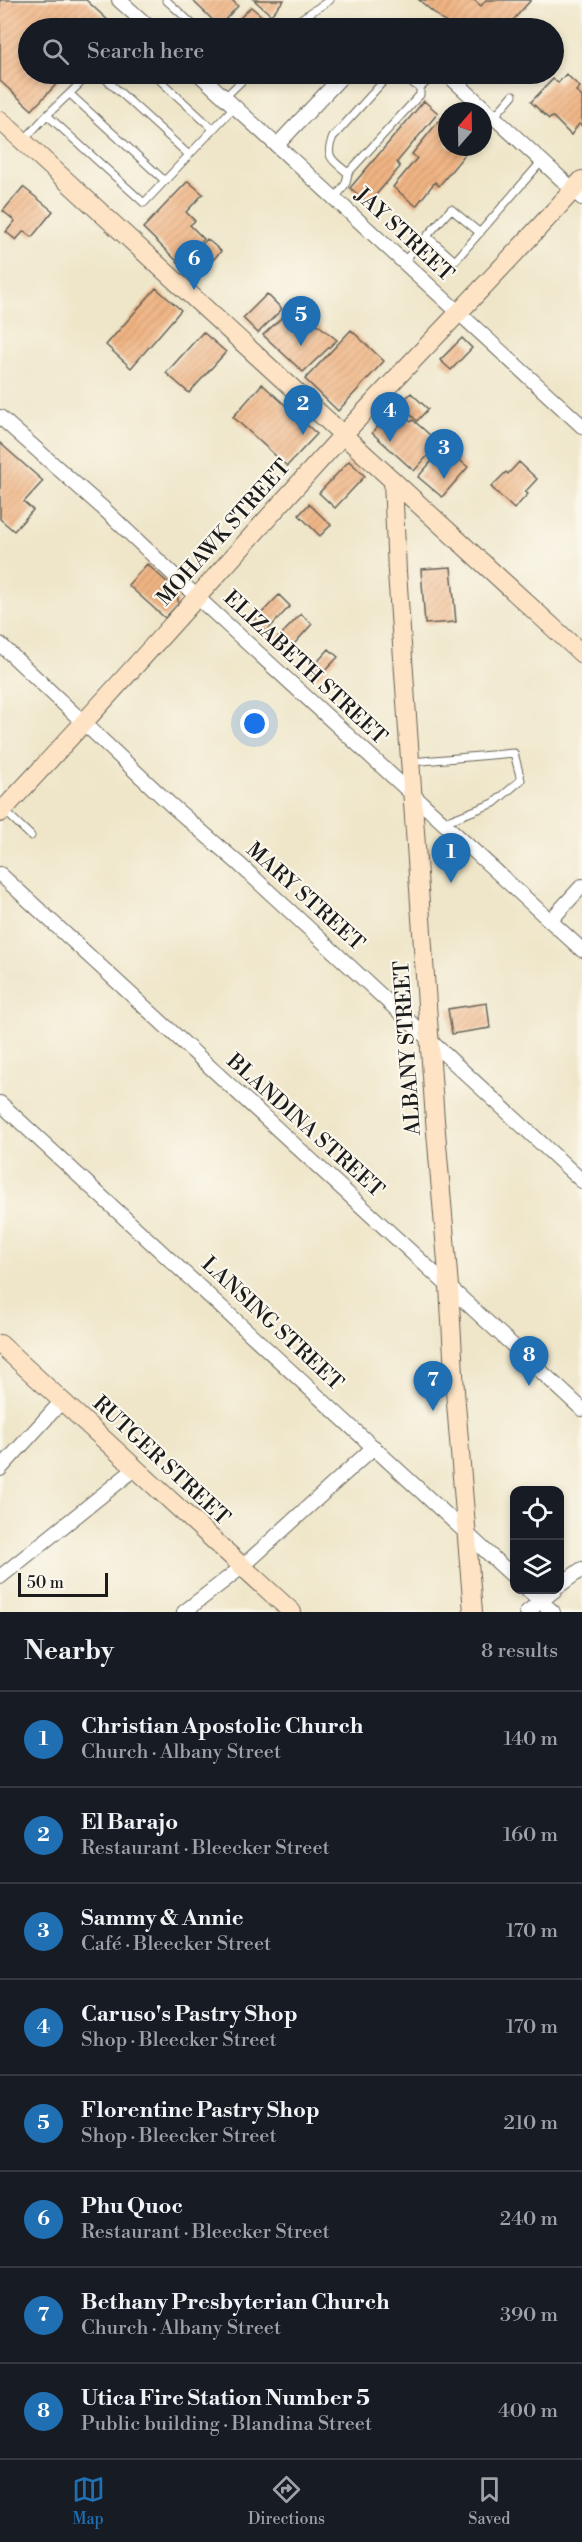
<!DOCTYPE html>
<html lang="en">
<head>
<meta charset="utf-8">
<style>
  body { margin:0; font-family:"Libre Bodoni",serif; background:#20242c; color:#f1f3f6 }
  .controls { position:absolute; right:18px; bottom:18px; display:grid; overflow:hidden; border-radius:12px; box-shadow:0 3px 9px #0003 }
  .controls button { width:54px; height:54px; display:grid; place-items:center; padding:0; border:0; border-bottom:2px solid #363941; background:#171b24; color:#f1f3f6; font:30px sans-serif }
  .compass { position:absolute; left:438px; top:102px; width:54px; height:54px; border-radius:50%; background:#171b24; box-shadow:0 3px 9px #0003; rotate:20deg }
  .scale { position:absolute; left:18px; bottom:15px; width:90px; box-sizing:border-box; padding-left:6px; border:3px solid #1c1c1c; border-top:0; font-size:16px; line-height:21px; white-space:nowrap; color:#1c1c1c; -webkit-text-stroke:4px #fbf7ec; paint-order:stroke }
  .you { position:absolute; left:255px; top:724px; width:21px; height:21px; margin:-15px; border:4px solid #fff; border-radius:50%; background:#1a73e8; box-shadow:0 0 0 9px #1a73e833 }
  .badge { display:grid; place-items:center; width:39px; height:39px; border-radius:50%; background:#1f6fb2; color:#fff; font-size:20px; font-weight:700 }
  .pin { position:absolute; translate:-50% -50px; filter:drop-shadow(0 2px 3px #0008) }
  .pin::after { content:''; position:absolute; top:32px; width:21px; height:18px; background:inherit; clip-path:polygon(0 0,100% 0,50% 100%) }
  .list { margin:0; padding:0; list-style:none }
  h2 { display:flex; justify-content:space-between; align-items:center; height:78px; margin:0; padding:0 24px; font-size:26px }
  h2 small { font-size:20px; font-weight:400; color:#9ea1a6 }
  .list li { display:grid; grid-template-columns:39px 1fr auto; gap:18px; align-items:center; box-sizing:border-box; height:96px; padding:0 24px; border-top:2px solid #363941 }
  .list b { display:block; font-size:22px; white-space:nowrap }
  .list p { margin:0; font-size:20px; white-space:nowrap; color:#9ea1a6 }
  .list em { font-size:20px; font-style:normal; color:#9ea1a6 }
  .icon { flex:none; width:33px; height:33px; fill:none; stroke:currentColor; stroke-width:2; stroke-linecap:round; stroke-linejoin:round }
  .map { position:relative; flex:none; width:582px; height:1612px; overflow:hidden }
  .search { position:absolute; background:#171b24; box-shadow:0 3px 9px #0003; left:18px; right:18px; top:18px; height:66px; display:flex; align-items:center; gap:15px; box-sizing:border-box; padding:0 21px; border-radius:33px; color:#9ea1a6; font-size:22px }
  .sheet { height:846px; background:#171b24 }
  nav { display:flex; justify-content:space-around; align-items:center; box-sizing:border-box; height:84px; border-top:2px solid #363941; background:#171b24; font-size:16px; color:#9ea1a6 }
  nav a { display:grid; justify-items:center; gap:3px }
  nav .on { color:#1f6fb2 }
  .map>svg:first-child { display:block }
  .building { fill:url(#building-hatch) }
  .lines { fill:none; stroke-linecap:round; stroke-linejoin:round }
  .lane-casing { stroke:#666359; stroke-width:9 }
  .street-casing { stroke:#666359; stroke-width:16 }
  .secondary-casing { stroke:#666359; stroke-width:20 }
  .lane { stroke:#fff; stroke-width:7 }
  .street { stroke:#fff; stroke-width:14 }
  .secondary { stroke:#fee4c5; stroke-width:18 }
  .labels { text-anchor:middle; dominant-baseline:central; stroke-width:4.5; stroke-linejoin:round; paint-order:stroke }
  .street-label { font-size:21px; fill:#1c1c1c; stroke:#fbf7ec }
</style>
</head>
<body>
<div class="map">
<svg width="582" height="1612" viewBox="0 0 582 1612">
  <defs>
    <pattern id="building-hatch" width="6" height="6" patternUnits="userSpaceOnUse" patternTransform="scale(1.5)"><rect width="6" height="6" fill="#f0b483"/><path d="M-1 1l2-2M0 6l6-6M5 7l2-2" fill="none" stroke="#cd9a71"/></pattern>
  </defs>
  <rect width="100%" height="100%" fill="#fbf7ec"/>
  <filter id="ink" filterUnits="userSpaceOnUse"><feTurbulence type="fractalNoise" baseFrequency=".0167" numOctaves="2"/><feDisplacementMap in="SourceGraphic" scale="12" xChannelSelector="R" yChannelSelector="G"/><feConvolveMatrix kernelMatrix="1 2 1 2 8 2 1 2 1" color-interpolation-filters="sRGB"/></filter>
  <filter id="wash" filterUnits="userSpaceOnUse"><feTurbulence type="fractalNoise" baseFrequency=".008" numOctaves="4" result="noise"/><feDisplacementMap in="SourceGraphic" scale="24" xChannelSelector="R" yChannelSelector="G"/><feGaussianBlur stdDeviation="1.35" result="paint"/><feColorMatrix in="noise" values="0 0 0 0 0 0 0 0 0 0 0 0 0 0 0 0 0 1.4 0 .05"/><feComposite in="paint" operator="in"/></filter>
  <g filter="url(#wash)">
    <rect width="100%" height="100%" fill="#efe6c9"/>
    <g id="blocks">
      <path class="building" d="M0,0H86L112,24L108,28H28V74H66L32,110L0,81Z
        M192,0H232L238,6L219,26Z
        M254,0H284L271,15Z
        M419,0H474L481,6L486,0H531L506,28H452Z
        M251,7L273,25L270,28H230Z
        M566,74L580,87L576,91L582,97V126L579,124L571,135L553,117L549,119L531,102L553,79L558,83Z
        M424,101L438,113L397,162L400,167L369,203L350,188Z
        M442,117L447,121V147H471L439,186L435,182L416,206L393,187L417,158L412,154Z
        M188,181L203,194L186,212L195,221L190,225L204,239L180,264L143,228Z
        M23,187L53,211L32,237L24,231L16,240L6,232L15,221L3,211Z
        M207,239L221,251L196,279L182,267Z
        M156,288L181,310L131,368L106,345Z
        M267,294L282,309L258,333L243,318Z
        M290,310L297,318L302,312L337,340L303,372L263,335Z
        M351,330L384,361L338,411L305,379Z
        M203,332L226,352L189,393L166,373Z
        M462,338L472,348L451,370L440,360Z
        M262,384L317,434L287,466L233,417Z
        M411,393L428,409L417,421L400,404Z
        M395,408L411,422L413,420L439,443L414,471L372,433Z
        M0,443L43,481L24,502L33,510L14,531L0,519Z
        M444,447L468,467L442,497L418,477Z
        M349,461L365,476L335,508L319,493Z
        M519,462L537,479L525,492L528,494L514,509L491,487L506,472L508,474Z
        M309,504L331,525L320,536L299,515Z
        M147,564L178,592V604L165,618L128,585Z
        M451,567L456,622L425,624L421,569Z
        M279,595L290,606L266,632L254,621Z
        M301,614L312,624L286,653L274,642Z
        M329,649L338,657L317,679L309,671Z
        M487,1003L490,1028L452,1034L448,1009Z"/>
    </g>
  </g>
  <g filter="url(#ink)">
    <use href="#blocks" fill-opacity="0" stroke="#666359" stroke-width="1.5"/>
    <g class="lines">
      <defs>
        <path id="lane" d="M166,0L197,28
          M293,28L302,18L330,0
          M100,74L189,155
          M153,74L213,129
          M399,74L420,88
          M70,94L165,181
          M225,97L249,74
          M47,115L90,74
          M494,117L513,95
          M23,141L47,115L144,203L235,106
          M348,173C333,161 324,157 333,137L381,84L394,74
          M335,199L346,183L348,173L417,98L420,95V88L435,74
          M480,233L451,209L427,236L455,261L542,161
          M403,262L427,236
          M411,762L514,753L521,780L494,803L442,823
          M5,811L31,836"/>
        <path id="street" d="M119,0L150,28
          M199,74L582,426
          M447,74L582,198
          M277,145L344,74
          M0,417L105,510L197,597L582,950
          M0,644L170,804L239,864L582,1181
          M0,874L582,1409
          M550,921L582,886
          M0,1103L514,1577
          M0,1469L62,1401
          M0,1577L136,1468
          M560,1585L582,1569
          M528,1590L553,1612
          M184,1612L242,1567L374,1447
          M527,1612L555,1590"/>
        <path id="secondary" d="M0,120L582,654
          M393,481L397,572L435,1120L449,1286L455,1391L473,1612
          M0,813C117,689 228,561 342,436C421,350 504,268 582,180
          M0,1344L292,1612"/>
      </defs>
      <use href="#lane" class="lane-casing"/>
      <use href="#street" class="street-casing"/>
      <use href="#secondary" class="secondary-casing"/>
      <use href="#lane" class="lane"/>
      <use href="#street" class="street"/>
      <use href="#secondary" class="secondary"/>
    </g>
  </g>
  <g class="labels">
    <g class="street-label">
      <text transform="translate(404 235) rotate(43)">JAY STREET</text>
      <text transform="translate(224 533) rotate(-48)">MOHAWK STREET</text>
      <text transform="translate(305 668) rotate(43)">ELIZABETH STREET</text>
      <text transform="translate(305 897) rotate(42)">MARY STREET</text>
      <text transform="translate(408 1048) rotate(-94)">ALBANY STREET</text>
      <text transform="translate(305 1126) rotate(42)">BLANDINA STREET</text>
      <text transform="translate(272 1324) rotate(43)">LANSING STREET</text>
      <text transform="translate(161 1461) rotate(43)">RUTGER STREET</text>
    </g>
  </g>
</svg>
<div class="controls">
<button><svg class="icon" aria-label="locate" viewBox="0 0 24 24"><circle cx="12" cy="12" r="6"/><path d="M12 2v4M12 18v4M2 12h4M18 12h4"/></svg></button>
<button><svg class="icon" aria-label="layers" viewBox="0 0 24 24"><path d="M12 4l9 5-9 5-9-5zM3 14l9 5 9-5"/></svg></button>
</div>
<svg class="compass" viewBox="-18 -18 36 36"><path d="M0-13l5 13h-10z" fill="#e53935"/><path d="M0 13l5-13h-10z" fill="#9ea1a6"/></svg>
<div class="scale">50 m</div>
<div class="you"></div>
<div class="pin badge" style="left:451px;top:883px">1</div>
<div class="pin badge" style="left:303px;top:435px">2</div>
<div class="pin badge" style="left:444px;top:479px">3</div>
<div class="pin badge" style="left:390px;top:442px">4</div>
<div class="pin badge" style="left:301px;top:346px">5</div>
<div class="pin badge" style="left:194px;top:290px">6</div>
<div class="pin badge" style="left:433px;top:1411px">7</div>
<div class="pin badge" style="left:529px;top:1386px">8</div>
<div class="search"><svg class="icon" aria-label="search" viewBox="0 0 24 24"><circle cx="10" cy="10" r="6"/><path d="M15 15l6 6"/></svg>Search here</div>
</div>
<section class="sheet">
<h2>Nearby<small>8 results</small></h2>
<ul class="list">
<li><span class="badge">1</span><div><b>Christian Apostolic Church</b><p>Church · Albany Street</p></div><em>140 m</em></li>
<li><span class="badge">2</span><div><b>El Barajo</b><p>Restaurant · Bleecker Street</p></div><em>160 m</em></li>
<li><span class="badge">3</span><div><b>Sammy &amp; Annie</b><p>Café · Bleecker Street</p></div><em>170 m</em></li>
<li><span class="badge">4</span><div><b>Caruso's Pastry Shop</b><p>Shop · Bleecker Street</p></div><em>170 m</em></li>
<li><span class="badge">5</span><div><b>Florentine Pastry Shop</b><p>Shop · Bleecker Street</p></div><em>210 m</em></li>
<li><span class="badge">6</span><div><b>Phu Quoc</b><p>Restaurant · Bleecker Street</p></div><em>240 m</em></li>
<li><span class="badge">7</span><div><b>Bethany Presbyterian Church</b><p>Church · Albany Street</p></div><em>390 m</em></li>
<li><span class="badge">8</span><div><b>Utica Fire Station Number 5</b><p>Public building · Blandina Street</p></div><em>400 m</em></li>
</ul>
</section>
<nav>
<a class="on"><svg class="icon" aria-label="map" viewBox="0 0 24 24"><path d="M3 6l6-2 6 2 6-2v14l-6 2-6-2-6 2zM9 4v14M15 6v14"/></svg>Map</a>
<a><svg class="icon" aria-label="directions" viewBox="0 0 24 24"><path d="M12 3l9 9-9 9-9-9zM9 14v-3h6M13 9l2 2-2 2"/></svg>Directions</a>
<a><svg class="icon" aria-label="saved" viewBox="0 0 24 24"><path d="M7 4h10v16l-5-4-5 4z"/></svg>Saved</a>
</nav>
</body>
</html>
